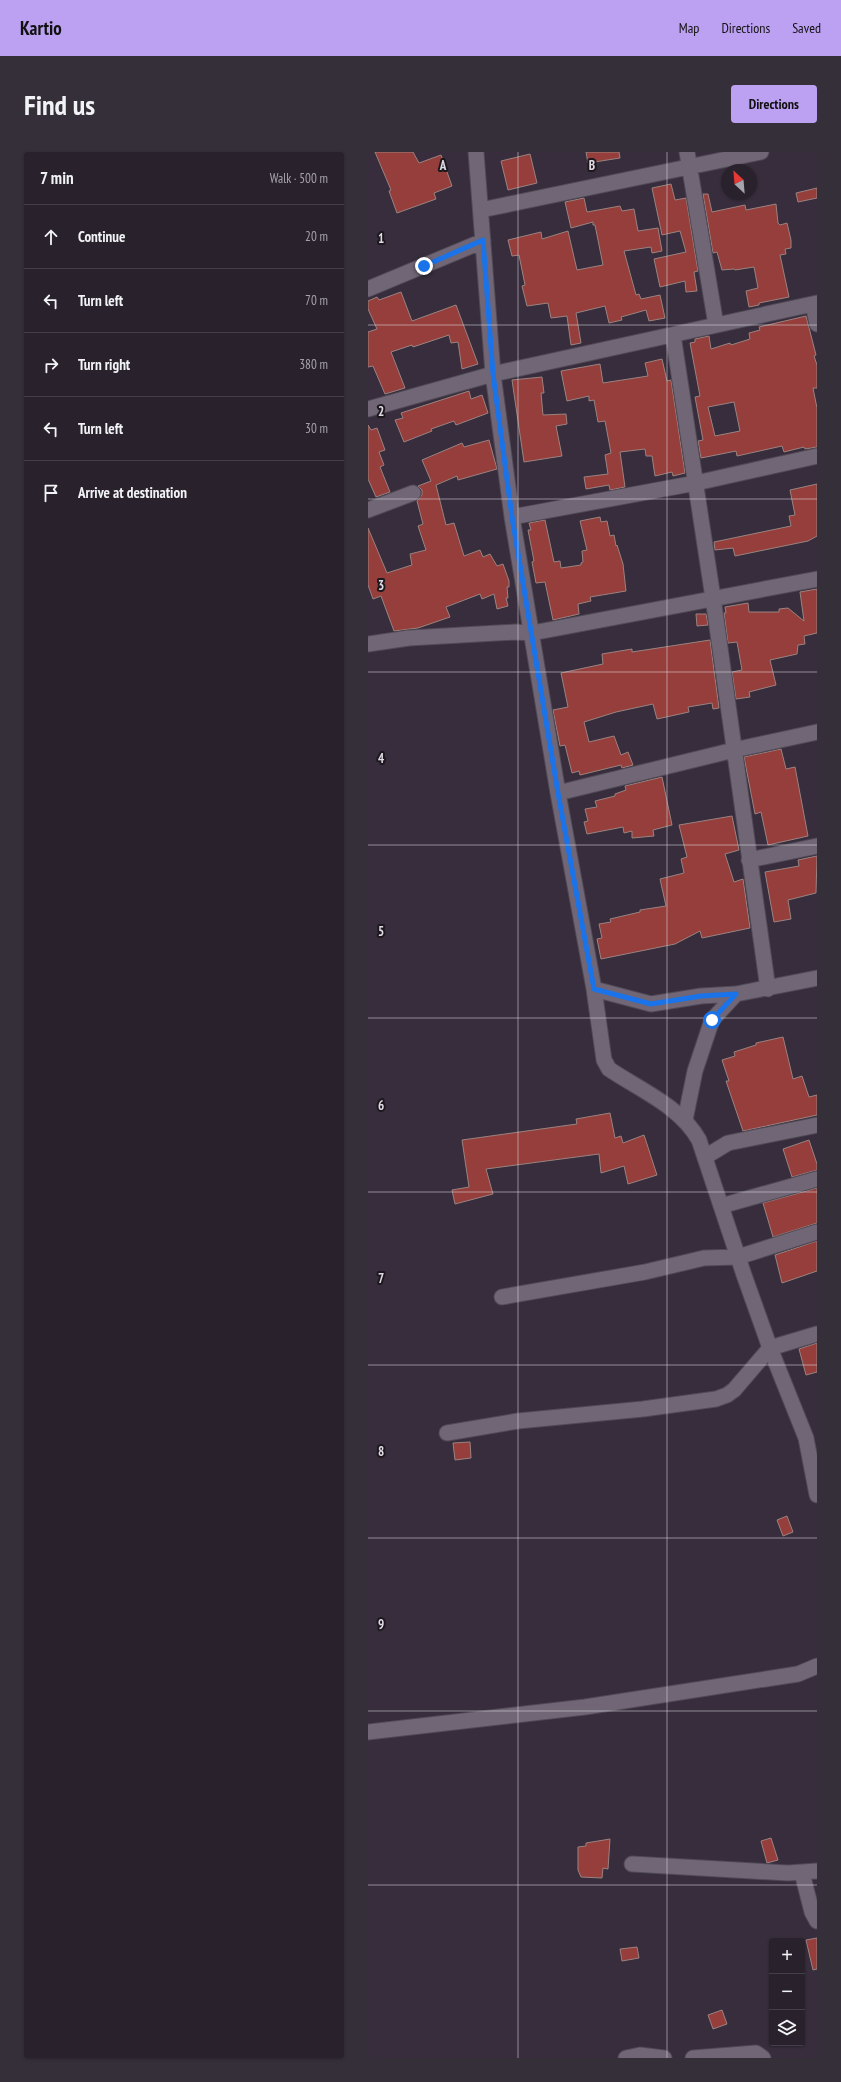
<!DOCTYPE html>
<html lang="en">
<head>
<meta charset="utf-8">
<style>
  body { margin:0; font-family:"PT Sans Narrow",sans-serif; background:#352f39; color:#f1f3f6 }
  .controls { position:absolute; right:12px; bottom:12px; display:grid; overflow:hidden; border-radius:4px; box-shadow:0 1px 3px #0004 }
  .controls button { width:36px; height:36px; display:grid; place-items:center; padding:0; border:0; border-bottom:1px solid #453f49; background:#29222d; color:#f1f3f6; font:20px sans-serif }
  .compass { position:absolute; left:353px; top:12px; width:36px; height:36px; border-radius:50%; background:#29222d; box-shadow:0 1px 3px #0004; rotate:334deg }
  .stop { position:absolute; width:12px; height:12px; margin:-9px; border:3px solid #1a73e8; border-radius:50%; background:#fff }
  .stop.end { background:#1a73e8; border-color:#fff; box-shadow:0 1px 4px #0008 }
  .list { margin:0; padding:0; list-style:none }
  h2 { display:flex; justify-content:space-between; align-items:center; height:52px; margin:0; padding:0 16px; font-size:17px }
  h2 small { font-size:13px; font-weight:400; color:#a5a4aa }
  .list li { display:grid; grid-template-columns:26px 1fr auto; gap:12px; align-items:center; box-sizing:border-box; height:64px; padding:0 16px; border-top:1px solid #453f49 }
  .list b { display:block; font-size:15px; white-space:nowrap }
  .list em { font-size:13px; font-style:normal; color:#a5a4aa }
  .icon { flex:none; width:22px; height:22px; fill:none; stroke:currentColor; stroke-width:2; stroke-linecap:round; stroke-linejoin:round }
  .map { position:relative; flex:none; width:449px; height:1906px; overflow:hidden; border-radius:4px }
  header { display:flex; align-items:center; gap:24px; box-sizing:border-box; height:56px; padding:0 20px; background:#bca0f2; color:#111 }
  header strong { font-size:19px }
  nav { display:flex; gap:22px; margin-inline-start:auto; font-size:14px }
  .intro { display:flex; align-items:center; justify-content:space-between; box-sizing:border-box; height:96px; padding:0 24px }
  h1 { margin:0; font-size:28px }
  .button { padding:10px 18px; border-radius:4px; background:#bca0f2; color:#111; font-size:14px; font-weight:700 }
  main { display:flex; gap:24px; padding:0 24px }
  aside { flex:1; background:#29222d; border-radius:4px; box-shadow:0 1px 3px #0004 }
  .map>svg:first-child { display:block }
  .building { fill:#963e3b; stroke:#9a8381; fill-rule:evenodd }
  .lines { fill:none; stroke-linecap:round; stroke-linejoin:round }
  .street-casing { stroke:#504955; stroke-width:17 }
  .street { stroke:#706676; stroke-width:15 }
  .route { stroke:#1a73e8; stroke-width:5 }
  .grid { fill:none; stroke:#e0dae4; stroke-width:1; stroke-opacity:0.55 }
  .grid-label { font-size:13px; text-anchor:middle; font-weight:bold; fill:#e0dae4; stroke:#1c181e; stroke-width:4; stroke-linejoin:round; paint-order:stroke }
</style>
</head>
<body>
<header>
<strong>Kartio</strong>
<nav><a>Map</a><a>Directions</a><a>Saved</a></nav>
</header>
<div class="intro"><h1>Find us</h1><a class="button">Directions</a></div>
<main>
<aside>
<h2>7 min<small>Walk · 500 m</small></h2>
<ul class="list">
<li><svg class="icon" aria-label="ahead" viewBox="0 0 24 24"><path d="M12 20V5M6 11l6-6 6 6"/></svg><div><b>Continue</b></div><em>20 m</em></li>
<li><svg class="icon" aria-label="left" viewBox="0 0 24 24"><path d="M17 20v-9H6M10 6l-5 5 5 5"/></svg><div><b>Turn left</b></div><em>70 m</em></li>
<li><svg class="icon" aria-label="right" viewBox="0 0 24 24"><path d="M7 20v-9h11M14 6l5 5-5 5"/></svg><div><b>Turn right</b></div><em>380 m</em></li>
<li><svg class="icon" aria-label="left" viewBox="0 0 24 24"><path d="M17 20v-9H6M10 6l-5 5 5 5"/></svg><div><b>Turn left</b></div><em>30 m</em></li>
<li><svg class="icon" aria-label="arrive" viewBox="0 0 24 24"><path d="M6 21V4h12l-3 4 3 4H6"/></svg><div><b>Arrive at destination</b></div></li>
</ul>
</aside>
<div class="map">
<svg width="449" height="1906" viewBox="0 0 449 1906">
  <rect width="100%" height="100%" fill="#372d3c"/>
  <path class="building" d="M7,0H45L51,11L73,3L84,34L66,41L68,47L29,61L21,39L23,38Z
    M218,0H251L252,6L220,11Z
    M162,2L169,31L140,38L133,9Z
    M303,32L307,48L318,46L330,119L326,120L329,139L318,140L317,129L292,135L286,107L318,100L312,79L294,83L284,36Z
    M449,36V46L430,50L428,41Z
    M335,42H340L344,60L377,53L378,58L408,52L410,71L412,73L419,71L423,88V96L417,97L418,102L412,103L421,145L391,151V153L381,155L378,139L390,136L386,115L367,118L366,117L354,118L349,100L345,101Z
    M216,46L219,60L252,54L254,59L266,57L270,79L290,76L294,99L284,101L283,95L256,99L268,143L271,142L273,147L292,143L297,166L281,169L278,158L253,165L254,168L241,171L237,154L208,161L213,191L203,193L199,164L183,166L180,151L159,154L154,134L157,133L151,103L144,104L140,88L173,80L174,87L200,79L209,118L235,113L227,73H225V70L203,76L197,50Z
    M33,140L44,169L88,153L110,212L94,217L90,190L83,191L81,183L45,195L44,193L23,200L37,236L17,242L5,214L0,215V180L9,177L0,157V149L9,145L11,148Z
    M438,164L448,203L446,204L449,213V236H445L449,256V295L437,297L436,295L416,300L414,294L369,304L368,299L333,306L330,289L335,288L327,245L332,244L322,191L327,190V187L341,184L343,197L362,191L363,193L382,187L381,181L392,178L391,175ZM366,250L372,279L347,284L340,255Z
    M294,207L299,229L303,228L317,321L305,324L304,320L287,324L284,304H278L277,297L252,300L257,335L242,338L241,333L218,337L216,325L240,322L237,303L243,301L237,269L230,270L226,248L221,249V244L199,249L193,219L232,212L235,231L280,224L277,211Z
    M174,225L176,241H173L175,263L198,262L199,272L188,274L194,304L156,310L144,228Z
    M101,239L103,247L114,243L120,261L88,273L86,269L63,277L64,279L36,290L27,268L35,266L33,261Z
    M0,273L3,278L9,276L17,298L11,300L16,313L12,315L22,340L8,345L0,327Z
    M121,288L129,317L90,328L89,324L68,333L78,373L86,371L96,404L112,398L115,405L122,402L129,414L135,412L141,429V435H139L140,446H138L140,454L129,457L126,442L114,447L112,442L78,455L82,465L50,476L26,479L13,444L5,447L0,433V376L19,421L44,413L42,402L58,398L50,374L55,372L49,349L54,343V338L50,334L63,329L54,308L94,291L96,295Z
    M449,332V384L440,389L367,404L365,396L347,398L346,390L423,374L421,364L427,363L422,338Z
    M232,365L233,370L239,369L242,384L246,383L248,394L249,393L255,412L258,439L222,445L223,449L210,452L211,462L185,468L177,430L168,431L164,410L166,409L160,378H163L161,371L177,368L186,410L192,409L193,416L213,413V411L215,410L214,399L219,398L212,369Z
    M449,437V481L436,484L437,492L430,493L429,502L402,508L408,533L381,540L382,545L368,547L364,520L374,518L369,490L360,491L356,461H358L357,455L380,451L381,460H411V457L420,456L436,469L432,440Z
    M328,462H338L340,473L329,474Z
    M342,488L351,556L345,557L344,551L320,555L321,560L289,567L285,552L248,560L216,570L221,590L246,584L253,603L260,600L265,613L254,616L253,613L212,623L211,619L204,621L197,593L192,594L185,558L200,555L193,521L235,512L234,502L264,497V500Z
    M413,597L418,617L427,615L440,684L400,693L393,660L387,662L376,605Z
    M294,625L304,673L285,678L286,684L264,686V679L256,681L255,675L219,682L216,670L220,669L217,657L229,655L227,649L247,644V642L258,638L257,634Z
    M364,664L371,698L357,702L366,730L375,727L382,776L334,786L332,779L307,792L233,807L229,787L234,786L231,772L243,770L242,767L272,760V758L298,754L292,727L316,721L313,707L319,705L311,673Z
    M449,704L448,741L420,748L423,767L406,770L397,720L431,714L430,708Z
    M415,885L425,927L434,924L441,945L449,943V963L375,979L358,929H361L354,908L367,904L366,900L388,893V891Z
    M242,961L247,986L253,984L255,991L276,983L289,1023L260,1032L256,1014L233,1021L231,1002L118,1017L125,1042L87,1052L84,1038L101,1035L94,988L209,972L208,967Z
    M441,988L449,1012V1018L424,1025L415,997Z
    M449,1036V1071L405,1085L395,1051Z
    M449,1089V1119L414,1131L407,1103Z
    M449,1191V1220L438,1223L431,1197Z
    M102,1290L103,1306L87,1308L85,1291Z
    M419,1364L425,1380L415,1384L409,1368Z
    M403,1686L410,1708L399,1711L393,1689Z
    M242,1687L240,1717L235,1716L234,1726L213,1725L210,1718V1695L218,1694V1691Z
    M449,1786V1817L445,1818L438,1788Z
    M269,1795L271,1806L254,1809L252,1797Z
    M354,1858L359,1872L345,1877L340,1863Z"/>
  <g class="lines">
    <defs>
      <path id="street" d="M108,0L125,222L144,365L190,641L226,837L236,908L241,917C272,938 312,954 331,988L376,1123L402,1196L438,1286L449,1343
        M319,0L348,173
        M113,58L393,0
        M0,137L115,89
        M445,152L449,172
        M305,183L345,446L400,837
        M0,257L125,222L449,151
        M0,358L45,341
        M144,365L328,331L449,304
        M0,492L41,486L147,480L164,481L449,427
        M190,641L366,598L449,580
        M381,708L449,694
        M226,837L283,852L333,844L368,842L449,826
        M317,968L327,919L344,868L368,842
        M337,1005L360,991L449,973
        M353,1054L449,1027
        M134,1145L277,1120L336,1106L370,1105L449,1080
        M79,1281L150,1269L275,1257L348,1247L359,1243L366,1238L402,1196L449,1182
        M0,1580L217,1555L430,1522L449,1514
        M264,1712L420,1721L449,1719
        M434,1721L444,1760L449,1769
        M258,1906L272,1903L296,1906
        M325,1906L388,1901L395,1906"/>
    </defs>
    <use href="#street" class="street-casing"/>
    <use href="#street" class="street"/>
  </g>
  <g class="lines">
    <path class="route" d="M56,114L115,88L125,222L144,365L190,641L226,837L283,852L333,844L368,842L344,868"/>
  </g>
  <path class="grid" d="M150,0V1906M299,0V1906M0,173H449M0,347H449M0,520H449M0,693H449M0,866H449M0,1040H449M0,1213H449M0,1386H449M0,1559H449M0,1733H449"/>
  <g class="grid-label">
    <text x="75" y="18">A</text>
    <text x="224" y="18">B</text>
    <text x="13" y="91">1</text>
    <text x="13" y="264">2</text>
    <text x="13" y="438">3</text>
    <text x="13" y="611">4</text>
    <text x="13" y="784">5</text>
    <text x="13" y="958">6</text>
    <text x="13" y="1131">7</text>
    <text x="13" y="1304">8</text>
    <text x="13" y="1477">9</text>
  </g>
</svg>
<div class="controls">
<button>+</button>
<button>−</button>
<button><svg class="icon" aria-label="layers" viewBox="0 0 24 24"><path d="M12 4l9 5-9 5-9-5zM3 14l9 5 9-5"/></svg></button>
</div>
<svg class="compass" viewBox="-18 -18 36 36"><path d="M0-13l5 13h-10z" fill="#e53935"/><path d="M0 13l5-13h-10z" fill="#a5a4aa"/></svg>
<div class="stop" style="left:344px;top:868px"></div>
<div class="stop end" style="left:56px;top:114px"></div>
</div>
</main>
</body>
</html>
